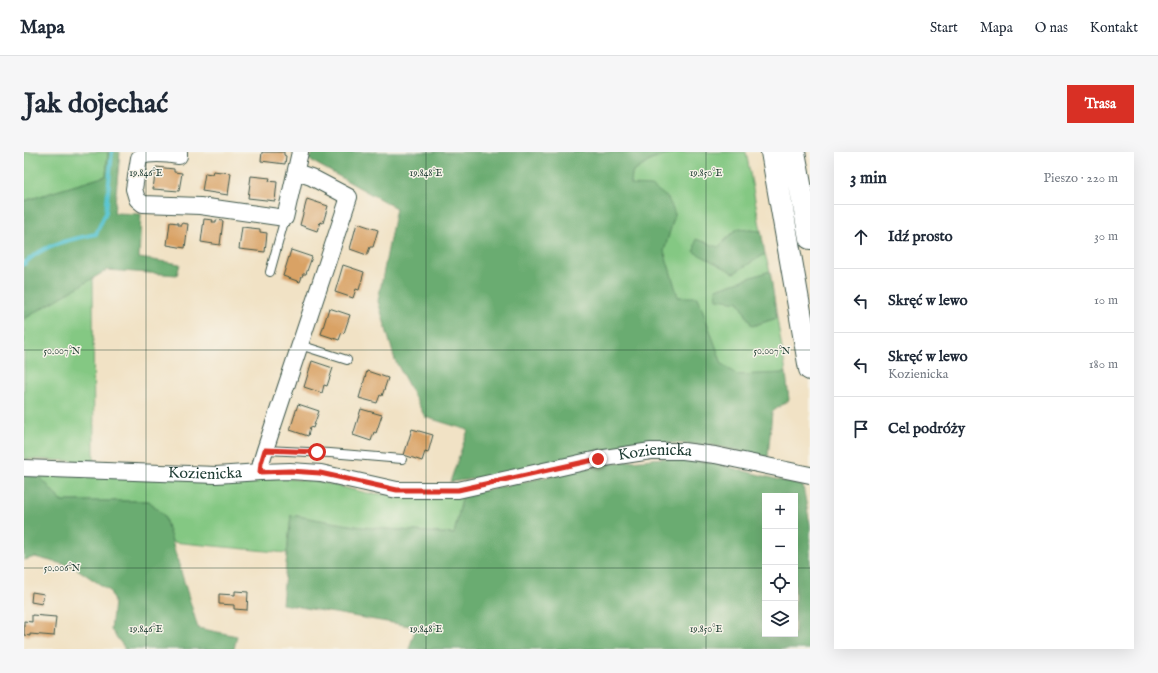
<!DOCTYPE html>
<html lang="pl">
<head>
<meta charset="utf-8">
<style>
  body { margin:0; font-family:"IM FELL English",serif; background:#f6f6f7; color:#1f2937 }
  .controls { position:absolute; right:12px; bottom:12px; display:grid; overflow:hidden; border-radius:0px; box-shadow:0 4px 16px #0002 }
  .controls button { width:36px; height:36px; display:grid; place-items:center; padding:0; border:0; border-bottom:1px solid #e0e1e3; background:#fff; color:#1f2937; font:20px sans-serif }
  .stop { position:absolute; width:12px; height:12px; margin:-9px; border:3px solid #d93025; border-radius:50%; background:#fff }
  .stop.end { background:#d93025; border-color:#fff; box-shadow:0 1px 4px #0008 }
  .list { margin:0; padding:0; list-style:none }
  h2 { display:flex; justify-content:space-between; align-items:center; height:52px; margin:0; padding:0 16px; font-size:17px }
  h2 small { font-size:13px; font-weight:400; color:#747a83 }
  .list li { display:grid; grid-template-columns:26px 1fr auto; gap:12px; align-items:center; box-sizing:border-box; height:64px; padding:0 16px; border-top:1px solid #e0e1e3 }
  .list b { display:block; font-size:15px; white-space:nowrap }
  .list p { margin:0; font-size:13px; white-space:nowrap; color:#747a83 }
  .list em { font-size:13px; font-style:normal; color:#747a83 }
  .icon { flex:none; width:22px; height:22px; fill:none; stroke:currentColor; stroke-width:2; stroke-linecap:round; stroke-linejoin:round }
  .map { position:relative; flex:none; width:786px; height:497px; overflow:hidden; border-radius:0px }
  header { display:flex; align-items:center; gap:24px; box-sizing:border-box; height:56px; padding:0 20px; background:#fff; border-bottom:1px solid #e0e1e3 }
  header strong { font-size:19px }
  nav { display:flex; gap:22px; margin-inline-start:auto; font-size:14px }
  .intro { display:flex; align-items:center; justify-content:space-between; box-sizing:border-box; height:96px; padding:0 24px }
  h1 { margin:0; font-size:28px }
  .button { padding:10px 18px; border-radius:0px; background:#d93025; color:#fff; font-size:14px; font-weight:700 }
  main { display:flex; gap:24px; padding:0 24px }
  aside { flex:1; background:#fff; border-radius:0px; box-shadow:0 4px 16px #0002 }
  .map>svg:first-child { display:block }
  .green { fill:#84c883; stroke:#52825c }
  .forest { fill:#6bac71; stroke:#457452; fill-rule:evenodd }
  .lines { fill:none; stroke-linecap:round; stroke-linejoin:round }
  .stream { stroke:#59c5d3; stroke-width:4 }
  .building { fill:#d9a265 }
  .service-casing { stroke:#3e564a; stroke-width:10 }
  .minor-casing { stroke:#3e564a; stroke-width:18 }
  .motorway-casing { stroke:#3e564a; stroke-width:24 }
  .service { stroke:#fff; stroke-width:8 }
  .minor { stroke:#fff; stroke-width:16 }
  .motorway { stroke:#fff; stroke-width:22 }
  .route { stroke:#d93025; stroke-width:5 }
  .ticks { fill:none; stroke:#1f3d34; stroke-width:1; stroke-opacity:0.45 }
  .labels { text-anchor:middle; dominant-baseline:central; stroke-width:3; stroke-linejoin:round; paint-order:stroke }
  .street-label { font-size:16px; fill:#1f3d34; stroke:#f7f3e8 }
  .ticks-label { font-size:10px; text-anchor:middle; fill:#1f3d34; stroke:#f7f3e8; stroke-width:3; stroke-linejoin:round; paint-order:stroke }
</style>
</head>
<body>
<header>
<strong>Mapa</strong>
<nav><a>Start</a><a>Mapa</a><a>O nas</a><a>Kontakt</a></nav>
</header>
<div class="intro"><h1>Jak dojechać</h1><a class="button">Trasa</a></div>
<main>
<div class="map">
<svg width="786" height="497" viewBox="0 0 786 497">
  <rect width="100%" height="100%" fill="#f7f3e8"/>
  <filter id="ink" filterUnits="userSpaceOnUse"><feTurbulence type="fractalNoise" baseFrequency=".025" numOctaves="2"/><feDisplacementMap in="SourceGraphic" scale="8" xChannelSelector="R" yChannelSelector="G"/><feConvolveMatrix kernelMatrix="1 2 1 2 8 2 1 2 1" color-interpolation-filters="sRGB"/></filter>
  <filter id="wash" filterUnits="userSpaceOnUse"><feTurbulence type="fractalNoise" baseFrequency=".012" numOctaves="4" result="noise"/><feDisplacementMap in="SourceGraphic" scale="16" xChannelSelector="R" yChannelSelector="G"/><feGaussianBlur stdDeviation="0.9" result="paint"/><feColorMatrix in="noise" values="0 0 0 0 0 0 0 0 0 0 0 0 0 0 0 0 0 1.4 0 .05"/><feComposite in="paint" operator="in"/></filter>
  <g filter="url(#wash)">
    <rect width="100%" height="100%" fill="#f1e2c5"/>
    <path class="green" d="M0,0H84L82,24L0,49Z
      M652,0H722L737,79L713,77L694,95L710,121L741,102L746,119L692,137L715,150L728,174L753,166L762,221L713,223L698,212L674,146L654,145L640,99L651,62L607,33L608,21L627,8Z
      M69,126L70,310L0,307V167Z
      M13,321L258,326L297,330L343,341L402,345L439,343L430,382L337,375L267,363L263,401L148,390L140,363L125,349H37Z"/>
    <path class="forest" d="M84,0H96L90,61L117,62L115,106L156,112L153,123L83,118L0,167V49L82,24Z
      M290,0H652L627,8L608,21L607,33L628,34L644,46L651,62L640,99L654,145H674L698,212L713,223L762,221L765,248L748,260L744,305L686,293L623,290L464,325L426,330L444,278L401,265L371,208L354,149L372,56L284,7Z
      M713,77L737,79L741,102L710,121L670,100L672,87L694,95Z
      M746,119L753,166L728,174L715,150L693,147L692,137Z
      M639,306L689,311L779,334L786,373V497H385L392,475L258,452L267,363L337,375L430,382L439,343L586,311ZM741,344H771V482H741Z
      M0,321H13L37,349H125L140,363L174,476L213,484L210,497H100V495L87,478L90,450L86,439L50,415L11,405L0,408Z"/>
    <g class="lines">
      <path class="stream" d="M0,112C21,91 45,88 72,82L82,60L88,0"/>
    </g>
    <g id="blocks">
      <path class="building" d="M238,0H260V3L262,4L261,12L237,9Z
        M132,15L150,17V20L158,21L155,39L129,37Z
        M189,19L207,21L204,43L178,39L181,21L188,22Z
        M227,24L246,26L245,29L253,30L251,49L224,46Z
        M283,47L304,54L299,71L296,70L293,79L276,73Z
        M180,67L189,68L188,70H192V68L199,69L196,93L177,90Z
        M146,70L154,71V73H157V71L164,72L161,96L143,93Z
        M333,71L354,78L349,95H346L343,103L326,97Z
        M218,75L236,77V80L243,81L241,100L215,97Z
        M267,98L288,105L282,122H279L276,130L259,124Z
        M319,113L340,120L335,138L332,137L329,146L311,140Z
        M305,156L326,163L320,181L318,180L315,188L297,182Z
        M288,209L309,216L303,234L300,233L298,241L280,235Z
        M343,219L364,226L358,244L356,243L353,251L335,246Z
        M274,252L295,259L289,276L286,275L284,284L266,278Z
        M337,257L358,263L352,281L350,280L347,289L329,283Z
        M388,277L409,283L404,301L401,300L398,309L380,303Z
        M211,439L224,440L223,458L210,457V453L195,452V442L211,443Z
        M8,440L20,442L18,452L7,450Z
        M8,463L32,465L30,484L6,482V484L0,483V469L8,470Z"/>
    </g>
  </g>
  <g filter="url(#ink)">
    <use href="#blocks" fill-opacity="0" stroke="#3e564a" stroke-width="1"/>
    <g class="lines">
      <defs>
        <path id="service" d="M246,120L261,66
          M276,193L323,208
          M241,298L306,301L378,307"/>
        <g id="minor">
          <path d="M155,0V4C143,2 123,0 115,6L110,37L113,47L119,52L176,54L261,66L276,0"/>
          <path id="s1" d="M0,316L192,323L236,320L266,319L297,321L373,338H434L574,307L627,299H659L691,303L786,323"/>
          <path d="M236,320L237,311L241,298L325,45L287,25L272,20"/>
        </g>
        <path id="motorway" d="M748,0L786,217
          M770,0L786,86"/>
      </defs>
      <use href="#service" class="service-casing"/>
      <use href="#minor" class="minor-casing"/>
      <use href="#motorway" class="motorway-casing"/>
      <use href="#service" class="service"/>
      <use href="#minor" class="minor"/>
      <use href="#motorway" class="motorway"/>
    </g>
  </g>
  <g class="lines" filter="url(#ink)">
    <path class="route" d="M293,300L241,298L237,311L236,320L266,319L296,321L373,338H434L574,307"/>
  </g>
  <path class="ticks" d="M122,0V497M402,0V497M682,0V497M0,198H786M0,416H741M771,416H786"/>
  <g class="labels">
    <g class="street-label">
      <text stroke="none"><textPath href="#s1" startOffset="637">Kozienicka</textPath></text>
      <text stroke="none"><textPath href="#s1" startOffset="181">Kozienicka</textPath></text>
    </g>
  </g>
  <g class="ticks-label">
    <text x="122" y="24">19.846°E</text>
    <text x="402" y="24">19.848°E</text>
    <text x="682" y="24">19.850°E</text>
    <text x="38" y="202">50.007°N</text>
    <text x="748" y="202">50.007°N</text>
    <text x="38" y="419">50.006°N</text>
    <text x="122" y="480">19.846°E</text>
    <text x="402" y="480">19.848°E</text>
    <text x="682" y="480">19.850°E</text>
  </g>
</svg>
<div class="controls">
<button>+</button>
<button>−</button>
<button><svg class="icon" aria-label="locate" viewBox="0 0 24 24"><circle cx="12" cy="12" r="6"/><path d="M12 2v4M12 18v4M2 12h4M18 12h4"/></svg></button>
<button><svg class="icon" aria-label="layers" viewBox="0 0 24 24"><path d="M12 4l9 5-9 5-9-5zM3 14l9 5 9-5"/></svg></button>
</div>
<div class="stop" style="left:293px;top:300px"></div>
<div class="stop end" style="left:574px;top:307px"></div>
</div>
<aside>
<h2>3 min<small>Pieszo · 220 m</small></h2>
<ul class="list">
<li><svg class="icon" aria-label="ahead" viewBox="0 0 24 24"><path d="M12 20V5M6 11l6-6 6 6"/></svg><div><b>Idź prosto</b></div><em>30 m</em></li>
<li><svg class="icon" aria-label="left" viewBox="0 0 24 24"><path d="M17 20v-9H6M10 6l-5 5 5 5"/></svg><div><b>Skręć w lewo</b></div><em>10 m</em></li>
<li><svg class="icon" aria-label="left" viewBox="0 0 24 24"><path d="M17 20v-9H6M10 6l-5 5 5 5"/></svg><div><b>Skręć w lewo</b><p>Kozienicka</p></div><em>180 m</em></li>
<li><svg class="icon" aria-label="arrive" viewBox="0 0 24 24"><path d="M6 21V4h12l-3 4 3 4H6"/></svg><div><b>Cel podróży</b></div></li>
</ul>
</aside>
</main>
</body>
</html>
